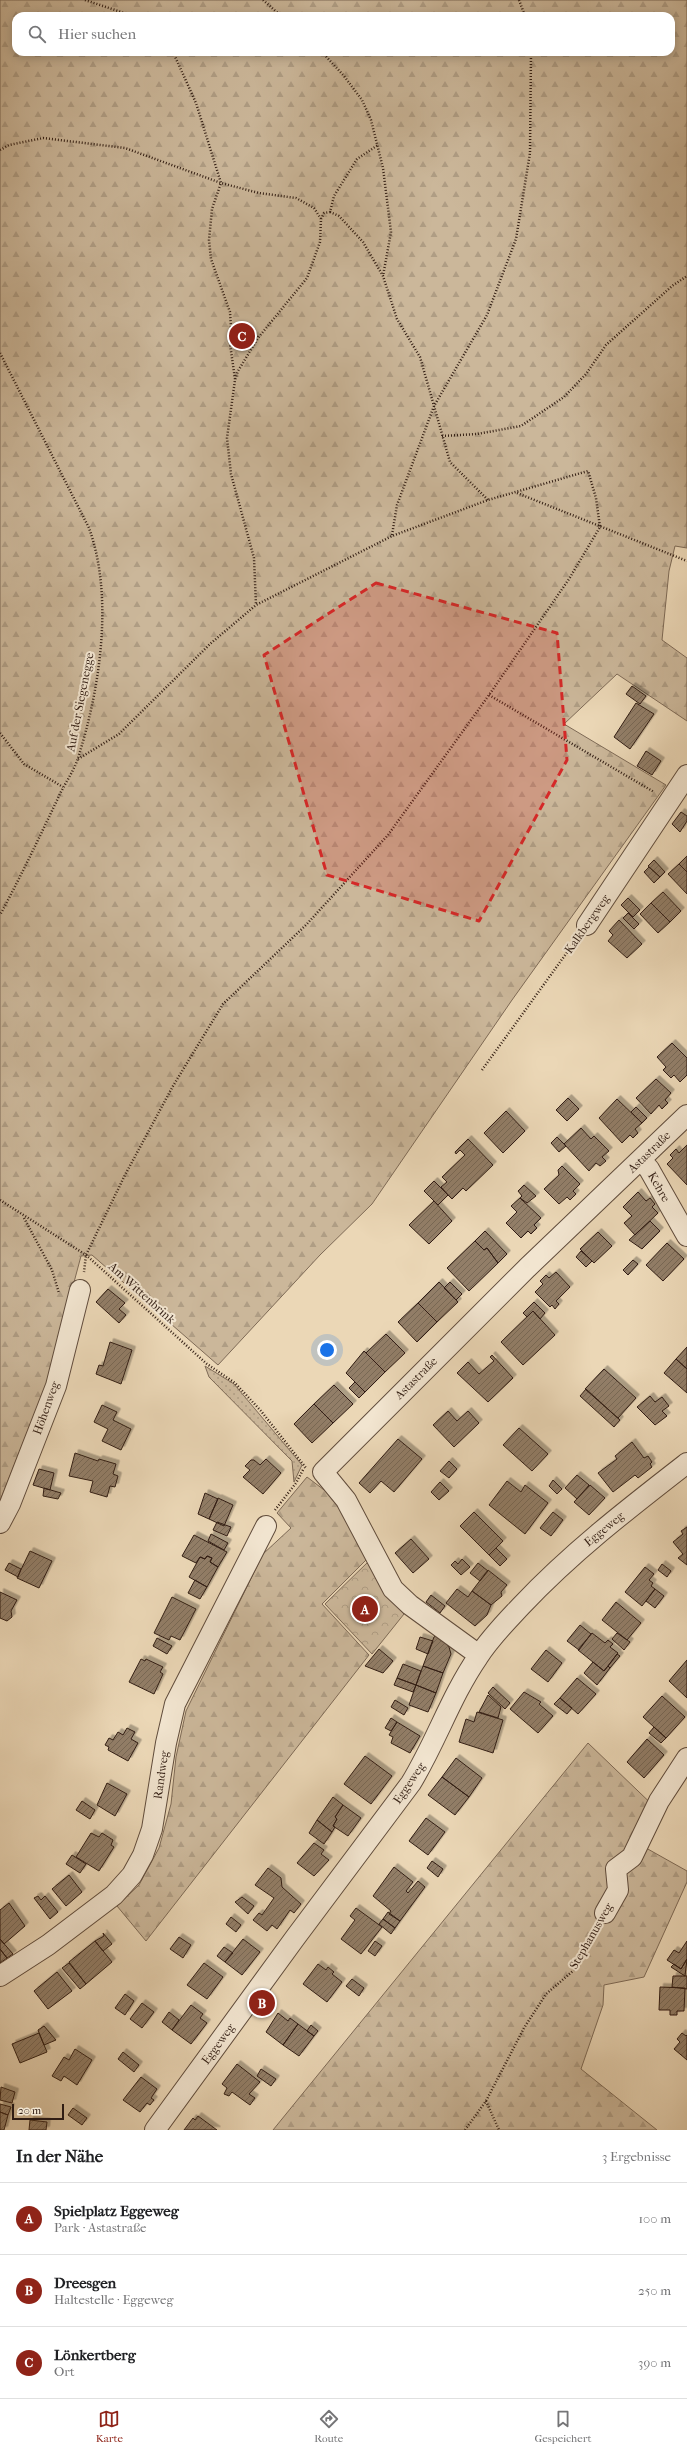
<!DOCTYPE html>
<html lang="de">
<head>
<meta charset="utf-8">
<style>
  body { margin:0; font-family:"IM FELL French Canon",serif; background:#f6f6f6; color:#202124 }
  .scale { position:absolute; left:12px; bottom:10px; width:52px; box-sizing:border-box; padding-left:4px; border:2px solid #311d13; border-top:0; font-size:11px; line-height:14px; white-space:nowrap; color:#311d13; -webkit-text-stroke:3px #f2e5d0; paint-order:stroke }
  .you { position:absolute; left:327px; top:1350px; width:14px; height:14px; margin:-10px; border:3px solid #fff; border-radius:50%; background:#1a73e8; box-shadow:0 0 0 6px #1a73e833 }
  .badge { display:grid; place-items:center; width:26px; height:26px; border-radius:50%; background:#8f2418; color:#fff; font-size:13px; font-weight:700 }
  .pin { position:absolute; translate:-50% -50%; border:2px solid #fff; box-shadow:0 1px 4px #0006 }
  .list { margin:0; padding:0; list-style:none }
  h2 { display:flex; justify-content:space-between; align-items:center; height:52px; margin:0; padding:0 16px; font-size:17px }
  h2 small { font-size:13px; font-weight:400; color:#757577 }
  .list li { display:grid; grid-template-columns:26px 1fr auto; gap:12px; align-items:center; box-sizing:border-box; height:72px; padding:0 16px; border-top:1px solid #e0e0e0 }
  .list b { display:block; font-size:15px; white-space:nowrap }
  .list p { margin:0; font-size:13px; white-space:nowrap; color:#757577 }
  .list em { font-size:13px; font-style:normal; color:#757577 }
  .icon { flex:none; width:22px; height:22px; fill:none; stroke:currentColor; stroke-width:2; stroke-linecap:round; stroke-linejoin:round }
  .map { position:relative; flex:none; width:687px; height:2130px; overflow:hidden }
  .search { position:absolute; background:#fff; box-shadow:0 2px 10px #0003; left:12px; right:12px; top:12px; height:44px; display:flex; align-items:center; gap:10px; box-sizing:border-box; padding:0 14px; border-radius:12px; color:#757577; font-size:15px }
  .sheet { height:268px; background:#fff }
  nav { display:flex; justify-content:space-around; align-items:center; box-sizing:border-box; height:56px; border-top:1px solid #e0e0e0; background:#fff; font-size:11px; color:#757577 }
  nav a { display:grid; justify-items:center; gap:2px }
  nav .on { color:#8f2418 }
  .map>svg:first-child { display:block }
  .grass { fill:url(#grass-dots); stroke:#7e6a56 }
  .forest { fill:url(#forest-firs); stroke:#7e6a56; fill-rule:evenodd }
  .park { fill:url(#park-crowns); stroke:#7e6a56 }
  .building { fill:url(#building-hatch); stroke:#311d13; filter:url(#shadow) }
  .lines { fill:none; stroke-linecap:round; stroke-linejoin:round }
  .minor-casing { stroke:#604c3c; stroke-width:22 }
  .path { stroke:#311d13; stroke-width:2.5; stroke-dasharray:1 2; stroke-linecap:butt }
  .minor { stroke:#f2e5d0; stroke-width:20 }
  .marked { fill:#d62828; fill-opacity:0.2; stroke:#d62828; stroke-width:3; stroke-dasharray:8 5; stroke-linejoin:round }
  .labels { text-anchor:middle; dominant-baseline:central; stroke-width:4; stroke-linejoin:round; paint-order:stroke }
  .street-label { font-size:12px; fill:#311d13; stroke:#f2e5d0 }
</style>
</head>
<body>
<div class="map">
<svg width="687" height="2130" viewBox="0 0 687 2130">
  <defs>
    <pattern id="grass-dots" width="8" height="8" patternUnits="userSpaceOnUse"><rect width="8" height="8" fill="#cbb79a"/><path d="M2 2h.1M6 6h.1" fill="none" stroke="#af9d84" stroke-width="1.8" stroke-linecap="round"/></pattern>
    <pattern id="forest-firs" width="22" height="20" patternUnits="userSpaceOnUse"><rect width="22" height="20" fill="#cbb79a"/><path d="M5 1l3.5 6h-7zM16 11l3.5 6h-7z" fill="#af9d84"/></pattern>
    <pattern id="park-crowns" width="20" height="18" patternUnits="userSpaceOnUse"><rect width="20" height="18" fill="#cbb79a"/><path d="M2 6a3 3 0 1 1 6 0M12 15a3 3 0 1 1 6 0" fill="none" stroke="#af9d84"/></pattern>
    <pattern id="building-hatch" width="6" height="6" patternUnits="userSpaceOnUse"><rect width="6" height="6" fill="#927e68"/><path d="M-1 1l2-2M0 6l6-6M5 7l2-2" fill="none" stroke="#786754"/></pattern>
    <filter id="shadow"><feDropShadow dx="3.5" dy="-3.5" stdDeviation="0" flood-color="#0004"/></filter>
  </defs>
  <rect width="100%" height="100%" fill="#ebd7b6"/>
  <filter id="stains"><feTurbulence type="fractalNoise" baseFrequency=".005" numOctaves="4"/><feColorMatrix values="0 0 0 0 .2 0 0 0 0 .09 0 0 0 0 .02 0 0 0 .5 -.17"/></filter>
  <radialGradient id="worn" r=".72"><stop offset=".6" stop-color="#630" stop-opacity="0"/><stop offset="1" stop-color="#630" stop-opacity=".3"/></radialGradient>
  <path class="grass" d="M205,1366L234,1384L302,1465L294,1482L292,1461L209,1377Z"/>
  <path class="forest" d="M0,0H687V548L675,546L669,571L662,640L687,658V721L617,674L564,724L666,785L512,1000L372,1204L320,1255L218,1365L92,1255L81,1256L48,1380L0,1501ZM16,16H671V52H16Z
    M307,1477L336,1499L370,1556L322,1604L369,1655L146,1941L117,1906L139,1885L159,1848L171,1804L176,1757L186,1711L263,1554L291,1528L277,1513Z
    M588,1743L662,1814L646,1848L687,1871V1882L644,1977L604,1985L603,2005L581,2069L657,2130H273Z"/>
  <path class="park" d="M370,1560L390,1597L404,1614L372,1654L325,1604Z"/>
  <path class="building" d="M632,686L646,696L640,704L626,694Z
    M636,703L654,714L630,749L614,737Z
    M646,751L661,761L652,775L637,766Z
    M681,812L687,816V821L680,832L672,824Z
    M687,856V872L679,864Z
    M654,860L665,872L660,877L648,866Z
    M679,864L687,872V894L668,874Z
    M649,867L660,877L654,883L644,872Z
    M663,892L681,911L670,922L651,903Z
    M628,898L640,910L633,917L621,905Z
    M651,903L670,922L658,933L640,914Z
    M628,913L639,924L634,929L623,918Z
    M619,920L642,944L627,958L608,941L613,935L609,931Z
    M672,1043L687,1058V1075L680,1082L674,1075L671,1078L663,1070L666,1067L657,1057Z
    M656,1079L671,1093L665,1100L668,1103L662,1109L659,1105L651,1114L636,1098Z
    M568,1098L579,1109L567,1121L556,1110Z
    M617,1099L642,1123L635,1129L638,1133L633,1138L630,1135L622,1143L599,1118Z
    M636,1107L647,1118L642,1123L631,1112Z
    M506,1111L525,1131L503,1153L484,1133Z
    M581,1128L591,1139L594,1136L609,1151L602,1157L606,1161L600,1166L596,1163L589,1171L564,1144Z
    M557,1137L566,1146L559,1152L551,1143Z
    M468,1139L493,1165L466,1191L463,1188L452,1199L441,1187L447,1182L442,1177L465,1155L460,1150L456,1154L455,1152Z
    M687,1145V1185L667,1164L673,1158L670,1155L676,1149L679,1153Z
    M562,1166L580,1184L573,1191L576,1194L570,1200L567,1197L559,1204L544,1189L559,1175L558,1170Z
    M434,1181L452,1199L453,1198L452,1199L448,1195L438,1205L424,1191Z
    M524,1185L536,1196L527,1203L520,1198L522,1196L518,1191Z
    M638,1192L646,1201L650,1198L655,1204L652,1207L658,1213L635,1235L624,1223L632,1216L623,1207Z
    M520,1198L541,1218L534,1225L537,1228L531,1234L528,1231L521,1238L506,1223L517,1212L511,1206Z
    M434,1201L452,1221L429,1244L409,1225Z
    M650,1221L660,1231L642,1249L629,1240Z
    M485,1231L507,1254L498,1263L487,1248L484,1250L475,1241Z
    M598,1232L612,1246L594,1263L580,1249Z
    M475,1241L484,1250L487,1248L498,1263L469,1291L447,1268Z
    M667,1243L684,1259L663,1281L646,1265Z
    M581,1251L592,1261L586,1267L576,1257Z
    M633,1260L638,1264L628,1275L623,1270Z
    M556,1272L570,1287L556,1301L559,1304L555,1309L552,1305L550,1307L535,1292L543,1284L540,1281L546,1275L549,1278Z
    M439,1282L458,1302L437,1322L418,1303Z
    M450,1282L462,1294L456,1300L444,1288Z
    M108,1289L125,1303L119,1309L126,1315L119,1323L96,1302Z
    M534,1302L545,1313L540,1319L533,1311L527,1317L523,1313Z
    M418,1303L437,1322L417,1342L398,1322Z
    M533,1311L555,1335L523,1365L501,1342Z
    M386,1334L405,1353L385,1372L366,1353Z
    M110,1342L132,1350L121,1384L96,1374L99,1365L103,1366Z
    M687,1347V1369L676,1359Z
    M364,1351L385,1372L365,1392L346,1373Z
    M492,1355L513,1378L488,1402L457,1373L468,1362L479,1374L494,1361L490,1357Z
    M676,1359L687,1369V1393L664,1373Z
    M604,1369L636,1398L618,1418L620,1420L585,1389Z
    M355,1382L365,1392L359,1398L349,1388Z
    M334,1385L353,1404L333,1423L314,1404Z
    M586,1389L620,1420L614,1427L580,1396Z
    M650,1396L655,1402L662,1397L669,1406L662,1411L667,1416L655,1425L637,1407Z
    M314,1404L333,1423L312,1443L294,1424Z
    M102,1405L117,1412L113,1420L131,1429L121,1450L102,1441L108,1429L94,1422Z
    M448,1411L457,1421L468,1411L479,1423L454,1447L433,1425Z
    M519,1428L548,1454L532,1471L503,1445Z
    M398,1439L422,1459L394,1492L381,1481L370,1493L359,1483Z
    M632,1442L644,1458L648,1456L652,1462L650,1464L652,1467L638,1478L635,1475L613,1492L598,1473L617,1459L615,1456Z
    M75,1453L98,1461L99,1459L116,1464L113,1474L118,1476L115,1487L110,1486L107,1497L90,1492L93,1481L69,1476Z
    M266,1459L281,1473L263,1494L243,1477L250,1470L245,1466L251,1460H254L260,1465Z
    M449,1461L457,1469L449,1478L440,1471Z
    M39,1469L54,1473L50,1490L33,1485Z
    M577,1475L589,1485L577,1499L565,1488Z
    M553,1480L562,1489L557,1494L549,1486Z
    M507,1481L521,1492L525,1485L548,1503L525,1534L489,1505Z
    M440,1482L449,1491L439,1500L431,1492Z
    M590,1485L605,1498L589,1515L574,1502Z
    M44,1488L61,1493L58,1499L43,1496Z
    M205,1493L218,1499L209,1519L198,1514Z
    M218,1498L233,1505L224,1526L209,1519Z
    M474,1512L503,1541L489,1555L460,1526Z
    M553,1512L563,1520L551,1536L540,1528Z
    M217,1522L231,1527L227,1536L213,1530Z
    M687,1527V1565L678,1558L683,1554L673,1542L683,1534L681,1531Z
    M211,1534L228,1543L224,1550L208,1541Z
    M194,1535L227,1552L218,1567L210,1562L212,1558L207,1556L205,1559L200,1557L196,1563L182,1556Z
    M411,1539L429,1559L413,1573L395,1553Z
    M496,1548L507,1559L500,1566L489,1555Z
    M30,1551L52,1561L39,1588L17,1578Z
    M207,1556L212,1558L210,1562L218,1567L207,1587L189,1577L200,1557L205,1559Z
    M462,1559L470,1567L461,1575L451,1565L455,1561L458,1564Z
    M9,1563L21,1569L18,1577L5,1570Z
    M478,1563L488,1571L480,1581L470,1573Z
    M662,1564L671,1571L667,1577L658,1570Z
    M645,1567L654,1574L649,1580L653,1583L651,1586L655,1589L642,1606L625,1592Z
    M488,1570L507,1585L501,1592L502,1596L491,1605L472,1591Z
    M195,1580L207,1587L200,1599L188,1593Z
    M457,1589L468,1597L472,1591L491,1605L487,1615L475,1626L446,1603Z
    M655,1589L664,1596L655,1608L646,1601Z
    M0,1592L17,1600L11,1611L12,1617L7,1621L0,1618Z
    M431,1595L445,1606L440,1613L426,1602Z
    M172,1597L196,1609L180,1640L171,1636L169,1640L154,1633Z
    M616,1602L641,1623L627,1640L602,1620Z
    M580,1625L591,1634L579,1650L567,1641Z
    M592,1633L605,1643L608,1640L613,1644L610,1647L618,1653L604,1671L578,1650Z
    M617,1633L630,1642L624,1650L612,1639Z
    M438,1634L449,1647L451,1654L443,1673L423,1666L434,1637Z
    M420,1637L433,1641L428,1654L416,1649Z
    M157,1638L172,1646L167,1654L153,1646Z
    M379,1649L393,1661L383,1673L365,1666Z
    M546,1650L562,1663L548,1682L531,1669Z
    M617,1654L620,1656L610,1668L608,1666Z
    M141,1659L145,1661L146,1659L163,1667L160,1672L163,1674L154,1694L129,1682Z
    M687,1660V1698L669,1681Z
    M593,1662L604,1671L608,1666L610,1668L597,1685L584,1673Z
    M403,1664L421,1671L416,1685L397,1678Z
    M423,1666L443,1673L436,1693L416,1685Z
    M397,1678L416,1685L413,1692L394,1685Z
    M577,1678L596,1694L578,1714L560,1698Z
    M416,1685L436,1693L428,1712L409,1705Z
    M493,1687L510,1703L505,1709L488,1693Z
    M524,1692L541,1702L539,1704L553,1716L538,1733L510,1709Z
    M488,1695L501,1707L498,1718L479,1712Z
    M662,1696L685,1717L666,1738L643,1717Z
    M560,1698L572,1708L567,1714L554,1704Z
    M395,1700L408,1708L404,1715L391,1707Z
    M477,1712L503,1720L493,1753L459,1742L466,1719L474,1722Z
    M391,1718L397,1722L391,1731L385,1728Z
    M397,1722L420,1736L410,1753L391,1743L393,1737L389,1735Z
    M654,1727L666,1738L661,1743L649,1733Z
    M127,1728L135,1732L131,1739L138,1743L128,1761L108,1750L109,1747L105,1745L109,1738L113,1740L118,1732L123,1735Z
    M647,1739L664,1755L644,1778L627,1762Z
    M365,1756L392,1776L371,1804L344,1784Z
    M456,1758L482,1778L469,1797L442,1777Z
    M442,1777L469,1797L455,1815L428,1795Z
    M107,1783L127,1794L115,1816L97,1805Z
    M333,1797L343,1805L335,1817L337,1819L333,1826L335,1827L332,1832L317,1820Z
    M82,1801L95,1810L90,1819L76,1810Z
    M343,1805L361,1818L348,1836L333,1826L337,1819L335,1817Z
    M426,1818L445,1832L428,1855L409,1841Z
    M317,1820L332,1832L324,1844L309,1833Z
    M91,1833L99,1837L102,1833L113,1840L111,1845L114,1847L99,1871L76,1857Z
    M314,1843L324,1850L321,1854L329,1860L314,1876L297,1863Z
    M72,1855L86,1864L80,1873L66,1864Z
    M432,1861L443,1869L438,1877L427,1868Z
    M394,1867L413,1882L406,1891L408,1893L418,1881L425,1887L400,1921L389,1914L391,1911L373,1896Z
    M268,1868L281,1878L282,1887L301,1904L294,1913L290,1910L277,1929L272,1925L267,1931L253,1920L259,1913L262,1915L274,1898L255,1885Z
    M69,1875L82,1892L66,1906L52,1889Z
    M38,1896L41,1900L45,1896L58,1912L50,1919L34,1898Z
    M242,1897L254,1906L248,1914L235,1902Z
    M9,1903L25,1926L4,1944L0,1939V1910Z
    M356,1908L382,1927L361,1954L341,1939L355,1920L350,1916Z
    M388,1912L400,1921L395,1928L383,1919Z
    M231,1917L241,1925L236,1932L226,1924Z
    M383,1919L395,1928L391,1934L379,1924Z
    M103,1933L112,1944L103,1951L95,1941L104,1936Z
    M179,1937L191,1945L183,1958L170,1949Z
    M0,1939L13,1954L7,1958L0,1949Z
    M243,1939L260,1952L242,1975L225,1962Z
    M95,1941L112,1962L86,1984L69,1962Z
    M375,1941L382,1946L375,1956L368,1951Z
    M687,1941V1959L681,1969L667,1960L674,1950L679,1953Z
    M224,1947L233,1953L225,1962L217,1956Z
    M0,1949L7,1958L0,1963Z
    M687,1959L685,1976L671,1967L674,1964L681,1969Z
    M69,1963L86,1984L80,1989L62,1968Z
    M204,1963L223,1977L207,1999L187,1985Z
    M318,1964L326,1970L328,1967L334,1972L332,1974L342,1982L327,2002L303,1984Z
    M57,1972L72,1991L48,2009L34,1991Z
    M673,1976H687V1989L672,1987Z
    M352,1979L364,1988L359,1996L346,1986Z
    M660,1987L685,1988L684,2011H677V2015H670V2010H659Z
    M125,1994L134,2001L125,2015L115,2008Z
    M142,2003L154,2012L142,2028L130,2019Z
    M191,2005L203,2014L200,2018L207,2023L191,2044L172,2030Z
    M169,2012L179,2020L172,2030L162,2022Z
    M278,2013L288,2021L290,2018L298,2024L283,2045L266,2032Z
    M298,2024L314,2036L299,2056L283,2045Z
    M311,2025L318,2031L314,2036L307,2031Z
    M44,2026L56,2040L44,2045L38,2030Z
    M39,2033L47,2052L20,2063L12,2044Z
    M682,2033L686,2036L687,2035V2060L674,2049L680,2042L677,2039Z
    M75,2049L92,2060L77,2085L64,2076L61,2081L52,2076L64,2057L69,2060Z
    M123,2052L139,2065L134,2072L118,2059Z
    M237,2064L260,2082L249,2094L255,2098L250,2105L232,2092L229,2096L224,2094L227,2088L222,2084Z
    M261,2069L276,2079L271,2086L257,2076Z
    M141,2077L157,2089L151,2098L154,2100L150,2105L147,2103L140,2112L123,2100Z
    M1,2087L15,2092L12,2103L0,2100Z
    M0,2104L11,2107L8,2115L0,2112Z
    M73,2108L87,2118L82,2125L68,2115Z
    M0,2112L8,2115L4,2130H0Z
    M198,2116L217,2130H184L193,2118L195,2120Z
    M30,2120L47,2122L46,2130H29Z"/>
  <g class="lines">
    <defs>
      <path id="minor" d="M587,925L687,775
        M641,1160L649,1169L687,1236
        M0,1523L10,1504L56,1386L80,1290
        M479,1655L410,1605L393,1589L346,1500L323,1472L527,1268L687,1115
        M605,1913L618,1890L616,1869L632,1857L659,1801L687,1758
        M0,1976L48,1945L114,1895L132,1875L143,1855L152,1829L166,1743L175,1704L266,1526
        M155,2130L295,1938L411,1783C436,1742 451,1696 478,1657C490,1638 506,1622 521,1606C572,1552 629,1508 687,1463"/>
    </defs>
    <use href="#minor" class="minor-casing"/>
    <path class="path" d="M85,0L133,16
      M263,0L281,16
      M519,0L525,16
      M173,52L196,103L221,183L212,209L209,240L211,259L230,312L231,328
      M322,52L344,76L362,100L371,120L383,168L391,232L383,276
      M0,150L9,145L43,138L125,148L221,183L259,193L296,198L314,208L321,219L320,242L307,278L258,338L238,371L235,380L227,438L231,474L254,558L256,605
      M330,212L339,216L363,242L383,276L397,319L420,357L450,462L488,500
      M321,219L324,213L330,212L334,196L357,159L378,145
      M0,353L89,528C114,597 100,689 78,758C74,771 65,783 59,796C40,836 21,876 0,915
      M235,379L230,344L231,328L245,323L258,338
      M442,436L477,434L521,426L564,397L586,374L606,345L672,286L687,276
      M517,493L687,561
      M392,535L397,505L434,406L487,315L516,239L530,153L531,52
      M489,695L654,792
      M0,733L24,764L63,787
      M78,759L119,734L210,644L256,605L392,536L488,500L588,471L596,498L600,527L569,579L489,695L388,835L306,925L223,1004L173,1086L125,1175L86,1255L84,1272
      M482,1070L576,940
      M0,1200L86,1255L207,1364L235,1383L261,1411L306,1468
      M24,1218L52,1270L59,1293
      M275,1510L296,1483L304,1468
      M486,2101L499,2130
      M465,2130L486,2101L524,2028L546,1994L574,1970L597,1928"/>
    <use href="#minor" class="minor"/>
  </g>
  <path class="marked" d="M376,583L557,633L567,760L479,921L327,875L264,655Z"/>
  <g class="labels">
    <g class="street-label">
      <text transform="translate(80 702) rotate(-79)">Auf der Siegenegge</text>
      <text transform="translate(587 924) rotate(-55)">Kalkbergweg</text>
      <text transform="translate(649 1152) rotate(-44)">Astastraße</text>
      <text transform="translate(659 1187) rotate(60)">Kehre</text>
      <text transform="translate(142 1293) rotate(42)">Am Wittenbrink</text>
      <text transform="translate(416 1378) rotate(-45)">Astastraße</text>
      <text transform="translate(46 1408) rotate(-70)">Höhenweg</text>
      <text transform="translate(604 1529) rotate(-39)">Eggeweg</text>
      <text transform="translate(161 1775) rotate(-82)">Randweg</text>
      <text transform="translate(409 1783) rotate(-56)">Eggeweg</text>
      <text transform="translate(591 1936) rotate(-60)">Stephanusweg</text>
      <text transform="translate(218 2044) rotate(-54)">Eggeweg</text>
    </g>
  </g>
  <rect width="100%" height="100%" filter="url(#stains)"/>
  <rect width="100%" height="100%" fill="url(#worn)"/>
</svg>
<div class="scale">20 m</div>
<div class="you"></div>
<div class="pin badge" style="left:365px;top:1609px">A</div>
<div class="pin badge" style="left:262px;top:2003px">B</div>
<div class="pin badge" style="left:242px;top:336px">C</div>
<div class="search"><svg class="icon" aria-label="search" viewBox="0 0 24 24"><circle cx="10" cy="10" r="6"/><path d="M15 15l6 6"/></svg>Hier suchen</div>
</div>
<section class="sheet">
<h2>In der Nähe<small>3 Ergebnisse</small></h2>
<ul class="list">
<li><span class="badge">A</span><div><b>Spielplatz Eggeweg</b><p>Park · Astastraße</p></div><em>100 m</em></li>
<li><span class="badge">B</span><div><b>Dreesgen</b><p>Haltestelle · Eggeweg</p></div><em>250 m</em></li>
<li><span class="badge">C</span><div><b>Lönkertberg</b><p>Ort</p></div><em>390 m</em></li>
</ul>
</section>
<nav>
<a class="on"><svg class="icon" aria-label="map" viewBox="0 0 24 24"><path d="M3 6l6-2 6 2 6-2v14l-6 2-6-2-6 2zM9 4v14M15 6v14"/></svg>Karte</a>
<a><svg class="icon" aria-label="directions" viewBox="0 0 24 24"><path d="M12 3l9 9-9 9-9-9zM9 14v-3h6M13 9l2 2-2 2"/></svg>Route</a>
<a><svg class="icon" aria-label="saved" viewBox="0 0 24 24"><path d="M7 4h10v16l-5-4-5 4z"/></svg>Gespeichert</a>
</nav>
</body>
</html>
